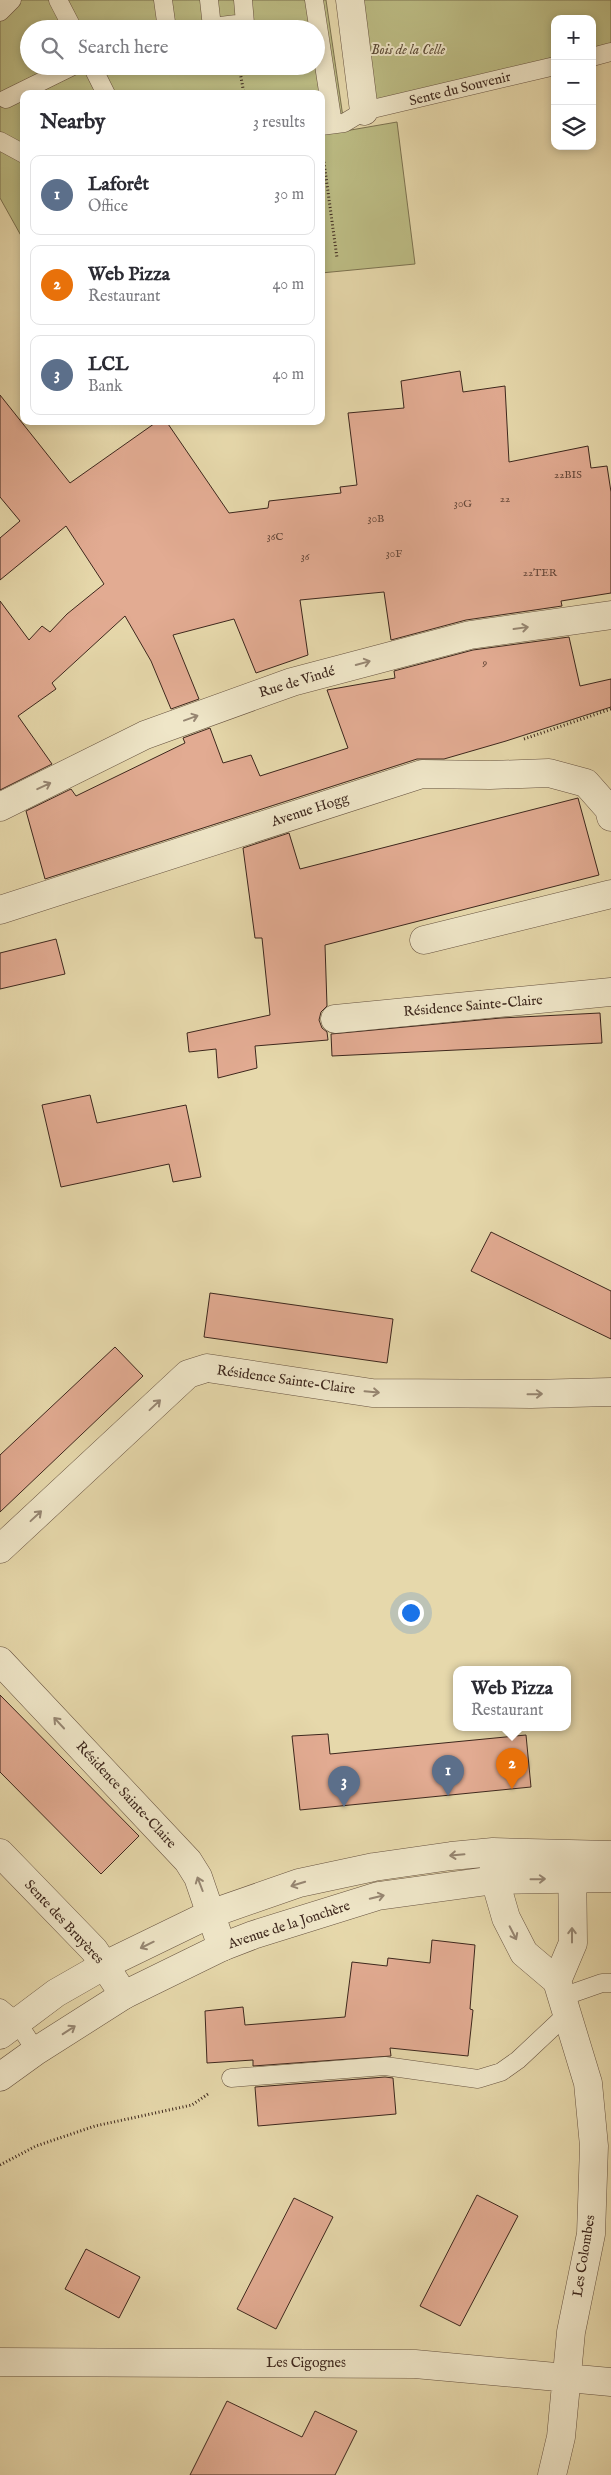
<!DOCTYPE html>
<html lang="en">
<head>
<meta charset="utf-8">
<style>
  body { margin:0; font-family:"IM FELL English",serif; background:#f2f2f3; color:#2b2b33 }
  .controls { position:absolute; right:15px; top:15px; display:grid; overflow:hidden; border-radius:10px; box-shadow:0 2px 8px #0003 }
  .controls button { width:45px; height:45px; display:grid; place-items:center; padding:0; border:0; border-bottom:1px solid #e1e1e2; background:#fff; color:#2b2b33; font:25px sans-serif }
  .you { position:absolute; left:410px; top:1612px; width:18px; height:18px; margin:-12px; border:4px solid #fff; border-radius:50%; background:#1a73e8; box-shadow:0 0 0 8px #1a73e833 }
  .badge { display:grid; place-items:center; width:32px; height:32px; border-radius:50%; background:#111827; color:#fff; font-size:16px; font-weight:700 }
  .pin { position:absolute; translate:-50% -41px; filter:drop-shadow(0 1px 2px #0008) }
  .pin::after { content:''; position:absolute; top:26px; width:18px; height:15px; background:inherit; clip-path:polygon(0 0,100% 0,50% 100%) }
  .popup { position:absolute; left:453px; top:1666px; width:118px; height:65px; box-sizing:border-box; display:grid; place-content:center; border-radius:10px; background:#fff; filter:drop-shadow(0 1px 4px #0005); font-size:16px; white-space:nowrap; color:#7c7c81 }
  .popup b { font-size:19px; color:#2b2b33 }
  .popup::after { content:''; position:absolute; left:50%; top:100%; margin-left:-10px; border:10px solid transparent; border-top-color:#fff }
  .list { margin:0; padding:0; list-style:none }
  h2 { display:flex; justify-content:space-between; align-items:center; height:65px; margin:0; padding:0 20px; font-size:21px }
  h2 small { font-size:16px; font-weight:400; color:#7c7c81 }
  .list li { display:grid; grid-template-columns:32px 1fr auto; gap:15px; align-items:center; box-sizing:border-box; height:80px; margin:0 10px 10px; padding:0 10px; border:1px solid #e1e1e2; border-radius:10px }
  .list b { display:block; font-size:19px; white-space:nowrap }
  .list p { margin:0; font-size:16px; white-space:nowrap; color:#7c7c81 }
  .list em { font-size:16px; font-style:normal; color:#7c7c81 }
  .icon { flex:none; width:28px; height:28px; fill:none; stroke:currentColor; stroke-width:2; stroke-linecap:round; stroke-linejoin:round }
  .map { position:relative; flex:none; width:611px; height:2475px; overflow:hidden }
  .search { position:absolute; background:#fff; box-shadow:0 2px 8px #0003; left:20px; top:20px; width:305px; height:55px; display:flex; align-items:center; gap:12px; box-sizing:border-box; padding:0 18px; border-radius:28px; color:#7c7c81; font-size:19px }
  .panel { position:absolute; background:#fff; box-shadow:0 2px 8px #0003; left:20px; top:90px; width:305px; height:335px; border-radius:10px }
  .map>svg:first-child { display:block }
  .green { fill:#bcbc84; stroke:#7c7250; fill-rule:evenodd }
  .building { fill:#e2ab92; stroke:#3d271d }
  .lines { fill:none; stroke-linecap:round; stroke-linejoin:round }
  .service-casing { stroke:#675340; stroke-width:19 }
  .minor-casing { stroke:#675340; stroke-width:29 }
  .tertiary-casing { stroke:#675340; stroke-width:29 }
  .path { stroke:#3d271d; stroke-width:3; stroke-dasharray:1 2.5; stroke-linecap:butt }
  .service { stroke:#efe6c8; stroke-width:18 }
  .minor { stroke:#efe6c8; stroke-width:28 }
  .tertiary { stroke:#efe6c8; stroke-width:28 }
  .oneway { stroke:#968672 }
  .labels { text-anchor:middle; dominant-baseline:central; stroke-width:4; stroke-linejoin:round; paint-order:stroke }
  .number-label { font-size:11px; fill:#66483a }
  .park-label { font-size:14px; font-style:italic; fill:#5d4c37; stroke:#efe6c8 }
  .street-label { font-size:14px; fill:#3d271d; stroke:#efe6c8 }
</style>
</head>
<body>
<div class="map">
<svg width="611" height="2475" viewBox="0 0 611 2475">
  <rect width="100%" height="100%" fill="#e6d8ab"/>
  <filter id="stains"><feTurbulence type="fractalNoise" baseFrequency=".004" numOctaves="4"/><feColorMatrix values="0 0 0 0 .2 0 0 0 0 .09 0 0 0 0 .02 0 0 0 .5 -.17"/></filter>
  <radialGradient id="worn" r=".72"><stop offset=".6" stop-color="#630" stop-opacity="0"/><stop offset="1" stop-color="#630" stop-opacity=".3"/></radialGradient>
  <path class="green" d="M0,0H326L345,131L397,122L415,264L321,273V94H24V241L0,198ZM29,29H316V66H29Z
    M350,0H611V52L592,57V19H555V66L364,111Z"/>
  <path class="building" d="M460,371L463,392L505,386L509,462L588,446L591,468L607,466L611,492V593L561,601L562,606L466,620L391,640L384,592L300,600L308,655L256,673L234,619L173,635L199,699L171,709L151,661L125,616L52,683L56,689L18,716L52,764L0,790V601L29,640L42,626L50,632L67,614L104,584L66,526L0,580V538L20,521L0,497V395L70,483L158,421H166L229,513L268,508L269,501L341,493L340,487L357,485L348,413L404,408L401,381Z
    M569,637L580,686L611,679V707L506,741L444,759H417L45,879L26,811L71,789L76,796L185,743L183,738L210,728L223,763L251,755L260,776L348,748L327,690L395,678L394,671L473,650Z
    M578,798L599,875L325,945L327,1006L321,1012L319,1020L322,1028L327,1032L328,1040L255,1046L257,1068L218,1078L216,1049L189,1052L187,1033L270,1015L262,938H255L243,848L289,833L300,869Z
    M56,939L65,974L0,989V953Z
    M600,1013L602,1043L332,1056L331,1034L501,1018Z
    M90,1095L97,1123L186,1105L201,1177L173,1182L169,1164L61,1187L42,1105Z
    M491,1232L611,1291V1339L471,1271Z
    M210,1293L393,1319L387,1363L204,1337Z
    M115,1347L143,1376L0,1512V1455Z
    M0,1695L139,1836L101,1874L0,1772Z
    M328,1734L330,1754L526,1735L531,1787L300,1810L292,1736Z
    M432,1940L475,1945L470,2009L473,2010L468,2056L390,2048L391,2056L253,2066V2060L207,2063L205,2011L243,2007L245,2025L345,2017L352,1962L387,1966L388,1958L430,1963Z
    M385,2077L393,2078L396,2114L258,2126L255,2087Z
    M477,2195L518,2216L460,2326L420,2306Z
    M294,2198L333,2217L276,2329L237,2309Z
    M86,2249L140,2277L119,2318L65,2289Z
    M227,2401L302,2437L315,2411L357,2431L335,2475H190Z"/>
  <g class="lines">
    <defs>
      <path id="service" d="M58,0L73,29
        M163,0L167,29
        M209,0L212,27L245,23L243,0
        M314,0L333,124
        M0,12L12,0
        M592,57L611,52
        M92,66L106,94
        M6,99L73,66
        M321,126L344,123L364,111L555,66
        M0,141L24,154
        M562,1997L602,1983H611
        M0,2008L17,2022L36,2051
        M231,2078L385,2066L478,2079L501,2072L518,2060L567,2014"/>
      <path id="minor" d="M350,0L364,111
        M0,807L145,735L292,682L470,635L611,615
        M0,910L422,774L490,775L549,773L586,783L609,809L611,817
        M424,940L611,894
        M335,1019L611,992
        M0,1549L188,1374L207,1368L372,1393L531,1394L611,1392
        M0,1661L188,1861L198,1877L222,1947
        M0,1853L94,1950L124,1995
        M493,1856L495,1880L506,1918L524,1953L557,1981L588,2083L594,2146L591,2234L571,2332L561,2437L552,2475
        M557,1981L573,1943L572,1856
        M0,2362L415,2364L611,2382"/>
      <path id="tertiary" d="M0,2035L56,1993L105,1965L210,1914L299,1883L374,1867L451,1856L493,1852L611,1855
        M0,2077L36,2051L124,1995L222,1947L253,1935L378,1896L495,1880L611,1878"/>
    </defs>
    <use href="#service" class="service-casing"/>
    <use href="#minor" class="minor-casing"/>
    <use href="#tertiary" class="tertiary-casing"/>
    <path class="path" d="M239,66L244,94
      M323,155L337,258
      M524,739L611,709
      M0,2165L36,2146L95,2126L192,2105L208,2094"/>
    <use href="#service" class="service"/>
    <use href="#minor" class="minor"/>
    <use href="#tertiary" class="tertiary"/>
  </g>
  <defs><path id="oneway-shaft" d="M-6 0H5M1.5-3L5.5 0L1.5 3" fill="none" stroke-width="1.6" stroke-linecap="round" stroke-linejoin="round" transform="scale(1.25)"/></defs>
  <g class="oneway">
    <use href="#oneway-shaft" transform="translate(521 628) rotate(-8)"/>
    <use href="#oneway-shaft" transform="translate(363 663) rotate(-15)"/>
    <use href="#oneway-shaft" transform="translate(191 718) rotate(-20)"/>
    <use href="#oneway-shaft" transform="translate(44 786) rotate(-25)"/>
    <use href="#oneway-shaft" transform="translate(372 1392) rotate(5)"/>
    <use href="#oneway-shaft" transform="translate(535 1394) rotate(-1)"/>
    <use href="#oneway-shaft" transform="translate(155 1405) rotate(-43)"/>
    <use href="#oneway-shaft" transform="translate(36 1516) rotate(-43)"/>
    <use href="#oneway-shaft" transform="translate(59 1723) rotate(-133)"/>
    <use href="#oneway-shaft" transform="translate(457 1855) rotate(175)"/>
    <use href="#oneway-shaft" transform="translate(538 1879) rotate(-1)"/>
    <use href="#oneway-shaft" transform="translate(200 1884) rotate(-111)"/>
    <use href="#oneway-shaft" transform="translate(298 1884) rotate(163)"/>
    <use href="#oneway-shaft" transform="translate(377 1897) rotate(-14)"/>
    <use href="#oneway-shaft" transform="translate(513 1933) rotate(63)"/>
    <use href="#oneway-shaft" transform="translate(572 1935) rotate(-90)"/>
    <use href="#oneway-shaft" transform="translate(147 1945) rotate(154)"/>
    <use href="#oneway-shaft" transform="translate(69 2030) rotate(-33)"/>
  </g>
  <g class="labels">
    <g class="number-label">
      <text x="568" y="475">22BIS</text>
      <text x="505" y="499">22</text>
      <text x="463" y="504">30G</text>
      <text x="376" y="519">30B</text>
      <text x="275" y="537">36C</text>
      <text x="394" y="554">30F</text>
      <text x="305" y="557">36</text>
      <text x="540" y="573">22TER</text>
      <text x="485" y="663">9</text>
    </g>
    <g class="park-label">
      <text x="408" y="50">Bois de la Celle</text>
    </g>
    <g class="street-label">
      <text transform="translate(460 89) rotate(-14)">Sente du Souvenir</text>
      <text transform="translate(297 682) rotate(-17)">Rue de Vindé</text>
      <text transform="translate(310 810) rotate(-18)">Avenue Hogg</text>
      <text transform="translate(473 1006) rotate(-5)">Résidence Sainte-Claire</text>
      <text transform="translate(286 1380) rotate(8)">Résidence Sainte-Claire</text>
      <text transform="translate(126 1795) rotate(47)">Résidence Sainte-Claire</text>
      <text transform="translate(64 1922) rotate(47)">Sente des Bruyères</text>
      <text transform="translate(289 1925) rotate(-18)">Avenue de la Jonchère</text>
      <text transform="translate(584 2256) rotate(-81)">Les Colombes</text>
      <text x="306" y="2363">Les Cigognes</text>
    </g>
  </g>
  <rect width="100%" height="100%" filter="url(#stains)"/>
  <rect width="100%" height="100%" fill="url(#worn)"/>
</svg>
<div class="controls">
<button>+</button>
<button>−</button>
<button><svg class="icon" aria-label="layers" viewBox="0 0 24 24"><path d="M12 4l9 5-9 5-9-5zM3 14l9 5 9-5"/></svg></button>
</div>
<div class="you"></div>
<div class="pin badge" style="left:448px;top:1796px;background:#5c6f8a">1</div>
<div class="pin badge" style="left:512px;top:1789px;background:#e8710a">2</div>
<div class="popup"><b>Web Pizza</b>Restaurant</div>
<div class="pin badge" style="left:344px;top:1807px;background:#5c6f8a">3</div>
<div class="search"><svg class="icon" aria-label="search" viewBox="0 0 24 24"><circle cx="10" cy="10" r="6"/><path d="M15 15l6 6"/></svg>Search here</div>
<section class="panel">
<h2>Nearby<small>3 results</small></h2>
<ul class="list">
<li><span class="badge" style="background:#5c6f8a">1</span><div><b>Laforêt</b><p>Office</p></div><em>30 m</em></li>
<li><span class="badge" style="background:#e8710a">2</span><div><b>Web Pizza</b><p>Restaurant</p></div><em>40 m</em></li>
<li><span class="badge" style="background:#5c6f8a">3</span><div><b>LCL</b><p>Bank</p></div><em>40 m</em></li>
</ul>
</section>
</div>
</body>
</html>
